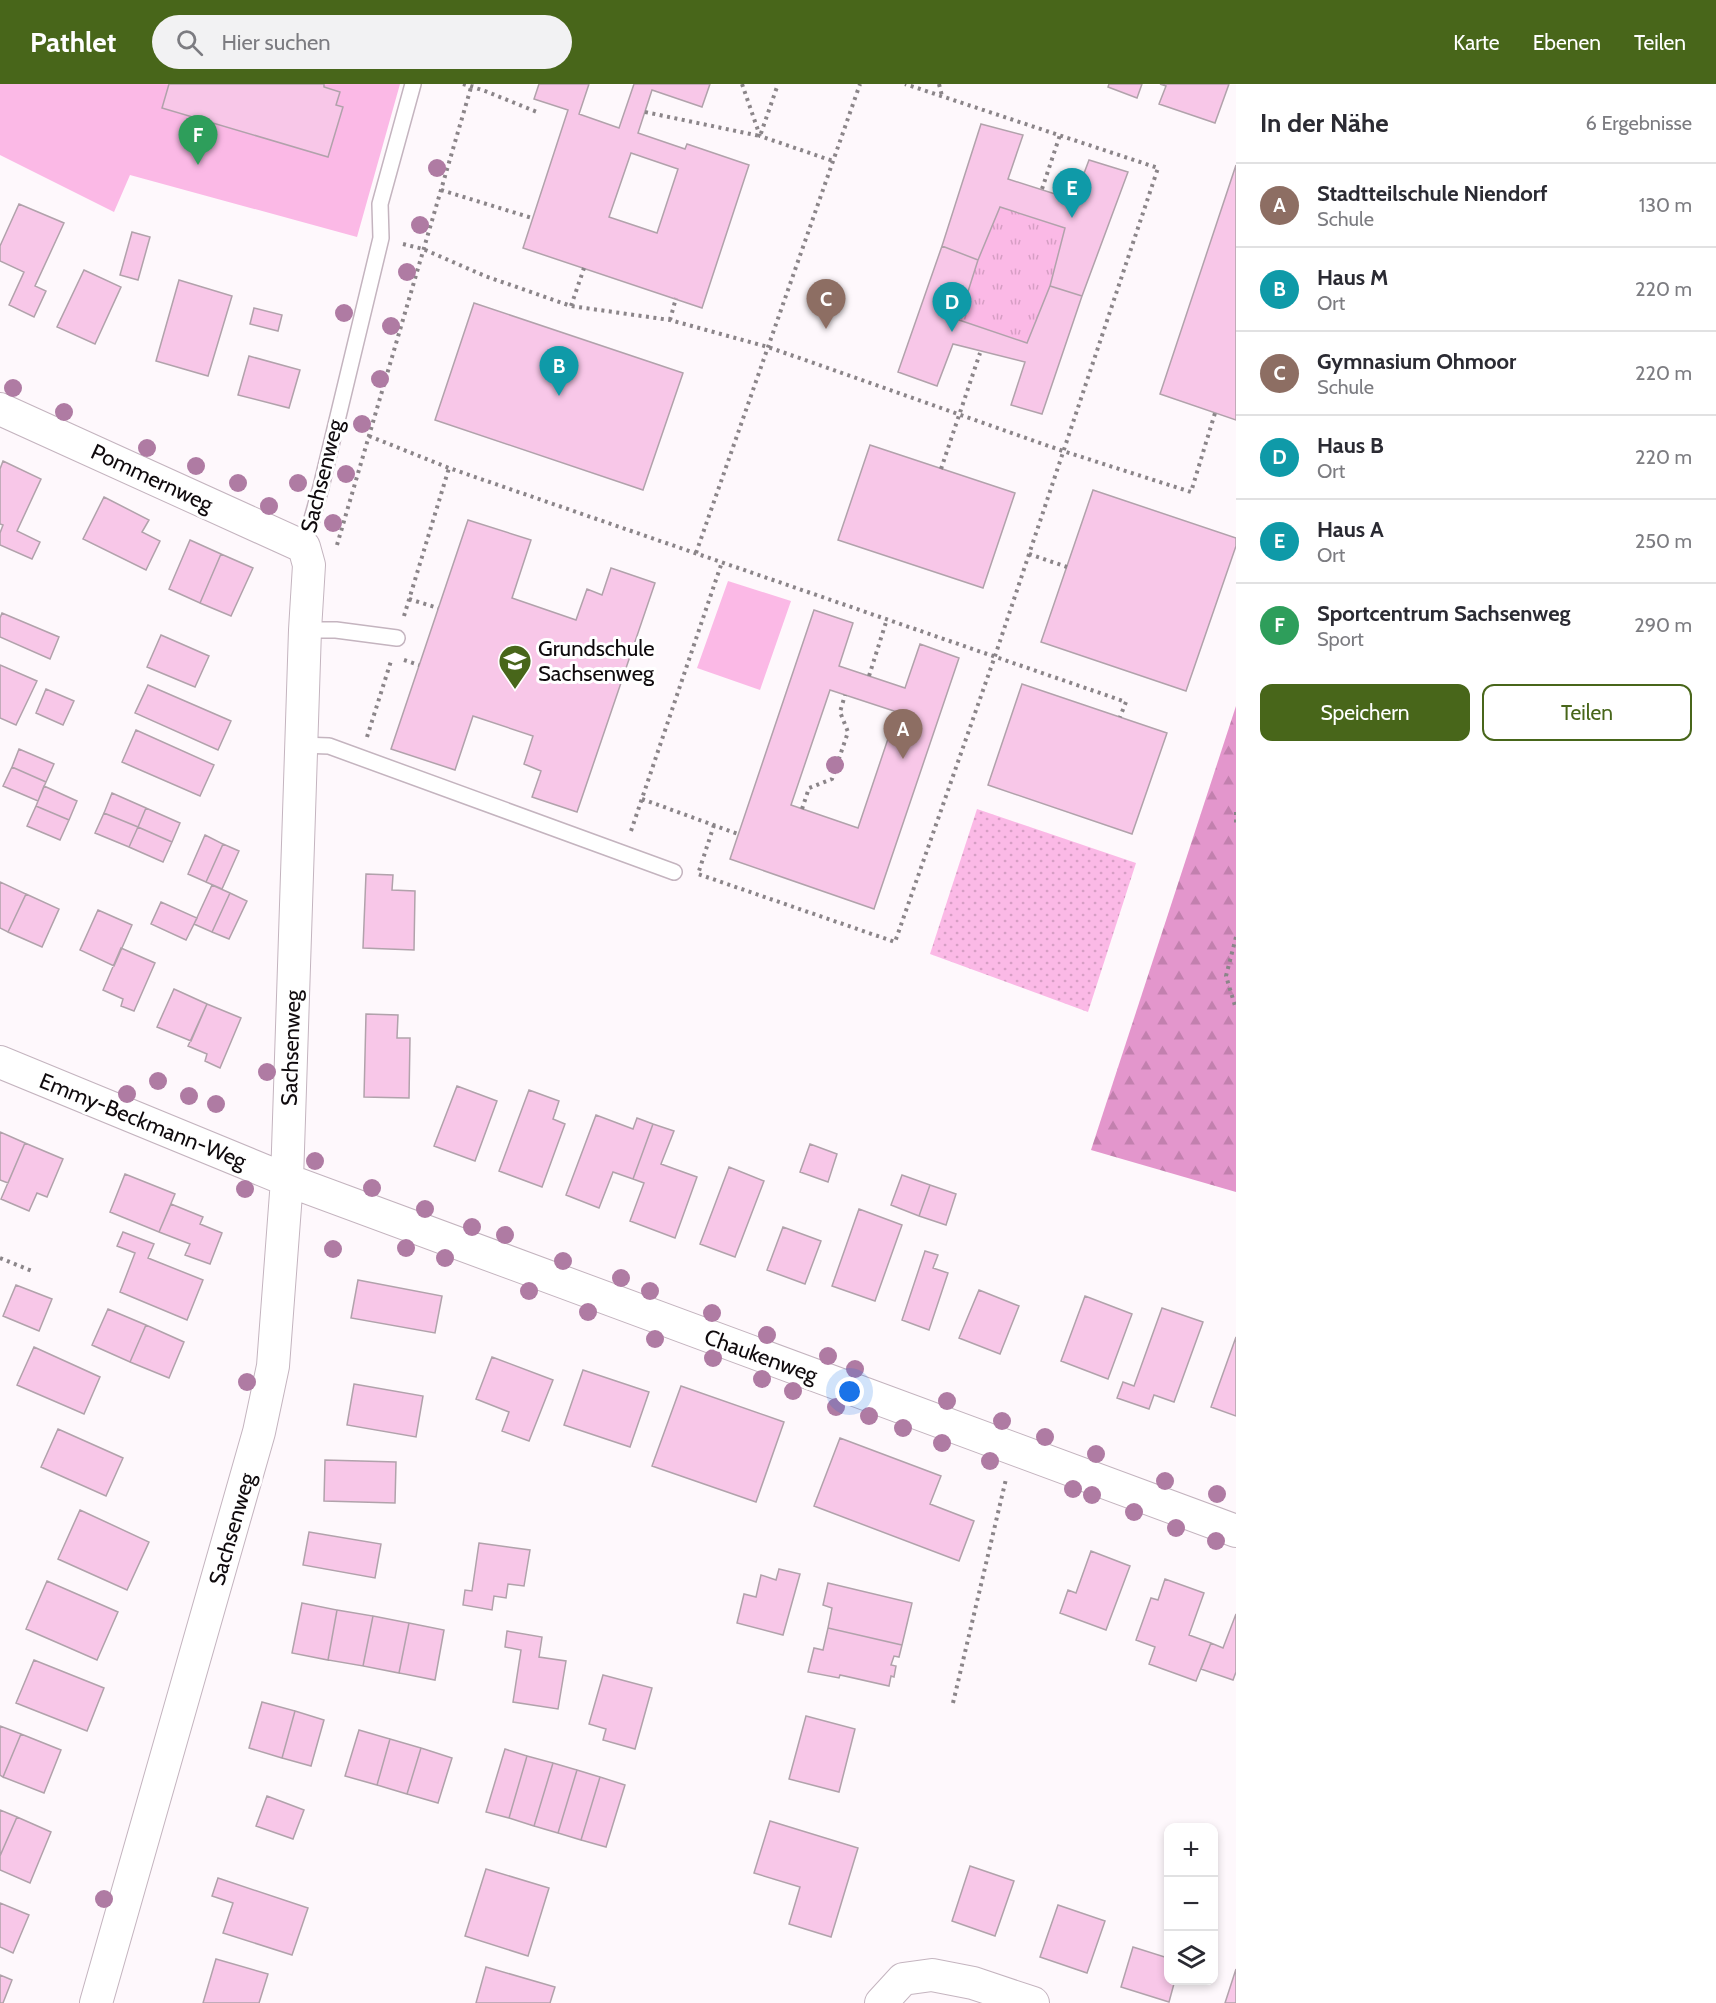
<!DOCTYPE html>
<html lang="de">
<head>
<meta charset="utf-8">
<style>
  body { margin:0; font-family:Cabin,sans-serif; background:#f2f2f3; color:#2b2b33 }
  .controls { position:absolute; right:18px; bottom:18px; display:grid; overflow:hidden; border-radius:12px; box-shadow:0 3px 9px #0003 }
  .controls button { width:54px; height:54px; display:grid; place-items:center; padding:0; border:0; border-bottom:2px solid #e1e1e2; background:#fff; color:#2b2b33; font:30px sans-serif }
  .you { position:absolute; left:850px; top:1308px; width:21px; height:21px; margin:-15px; border:4px solid #fff; border-radius:50%; background:#1a73e8; box-shadow:0 0 0 9px #1a73e833 }
  .badge { display:grid; place-items:center; width:39px; height:39px; border-radius:50%; background:#48661a; color:#fff; font-size:20px; font-weight:700 }
  .pin { position:absolute; translate:-50% -50px; filter:drop-shadow(0 2px 3px #0008) }
  .pin::after { content:''; position:absolute; top:32px; width:21px; height:18px; background:inherit; clip-path:polygon(0 0,100% 0,50% 100%) }
  .list { margin:0; padding:0; list-style:none }
  h2 { display:flex; justify-content:space-between; align-items:center; height:78px; margin:0; padding:0 24px; font-size:26px }
  h2 small { font-size:20px; font-weight:400; color:#7c7c81 }
  .list li { display:grid; grid-template-columns:39px 1fr auto; gap:18px; align-items:center; box-sizing:border-box; height:84px; padding:0 24px; border-top:2px solid #e1e1e2 }
  .list b { display:block; font-size:22px; white-space:nowrap }
  .list p { margin:0; font-size:20px; white-space:nowrap; color:#7c7c81 }
  .list em { font-size:20px; font-style:normal; color:#7c7c81 }
  .actions { display:flex; gap:12px; padding:18px 24px }
  .actions a { flex:1; padding:14px 0; border:2px solid #48661a; border-radius:12px; text-align:center; font-size:21px; color:#48661a }
  .actions .main { background:#48661a; color:#fff }
  .icon { flex:none; width:33px; height:33px; fill:none; stroke:currentColor; stroke-width:2; stroke-linecap:round; stroke-linejoin:round }
  .map { position:relative; flex:none; width:1236px; height:1919px; overflow:hidden }
  header { display:flex; align-items:center; gap:36px; box-sizing:border-box; height:84px; padding:0 30px; background:#48661a; color:#fff }
  header strong { font-size:28px }
  nav { display:flex; gap:33px; margin-inline-start:auto; font-size:21px }
  .search { width:420px; height:54px; background:#f2f2f3; display:flex; align-items:center; gap:15px; box-sizing:border-box; padding:0 21px; border-radius:33px; color:#7c7c81; font-size:22px }
  main { display:flex }
  aside { flex:1; background:#fff }
  .map>svg:first-child { display:block }
  .grass { fill:url(#grass-dots) }
  .forest { fill:url(#forest-firs) }
  .park { fill:url(#park-tufts) }
  .pitch { fill:#fbb9e6 }
  .building { fill:#f8c7e8; stroke:#b1a2ab; stroke-width:1.5; fill-rule:evenodd }
  .lines { fill:none; stroke-linecap:round; stroke-linejoin:round }
  .service-casing { stroke:#c4b4bf; stroke-width:18 }
  .minor-casing { stroke:#c4b4bf; stroke-width:34 }
  .path { stroke:#8b8589; stroke-width:4; stroke-dasharray:3 4.5; stroke-linecap:butt }
  .service { stroke:#fff; stroke-width:15 }
  .minor { stroke:#fff; stroke-width:32 }
  .tree { fill:#af7ba3 }
  .labels { text-anchor:middle; dominant-baseline:central; stroke-width:6; stroke-linejoin:round; paint-order:stroke }
  .street-label { font-size:22px; fill:#0f0a0d; stroke:#fff }
  .poi-label { font-size:22px; fill:#0f0a0d; stroke:#fff; text-anchor:start }
</style>
</head>
<body>
<header>
<strong>Pathlet</strong>
<div class="search"><svg class="icon" aria-label="search" viewBox="0 0 24 24"><circle cx="10" cy="10" r="6"/><path d="M15 15l6 6"/></svg>Hier suchen</div>
<nav><a>Karte</a><a>Ebenen</a><a>Teilen</a></nav>
</header>
<main>
<div class="map">
<svg width="1236" height="1919" viewBox="0 0 1236 1919">
  <defs>
    <pattern id="grass-dots" width="8" height="8" patternUnits="userSpaceOnUse" patternTransform="scale(1.5)"><rect width="8" height="8" fill="#fbb9e6"/><path d="M2 2h.1M6 6h.1" fill="none" stroke="#d69ec4" stroke-width="1.8" stroke-linecap="round"/></pattern>
    <pattern id="forest-firs" width="22" height="20" patternUnits="userSpaceOnUse" patternTransform="scale(1.5)"><rect width="22" height="20" fill="#e396cc"/><path d="M5 1l3.5 6h-7zM16 11l3.5 6h-7z" fill="#c280ae"/></pattern>
    <pattern id="park-tufts" width="24" height="20" patternUnits="userSpaceOnUse" patternTransform="scale(1.5)"><rect width="24" height="20" fill="#fbb9e6"/><path d="M3 7l-1-3M5 7V3M7 7l1-3M15 17l-1-3M17 17v-4M19 17l1-3" fill="none" stroke="#d69ec4"/></pattern>
  </defs>
  <rect width="100%" height="100%" fill="#fef8fc"/>
  <path class="grass" d="M977,725L1136,779L1088,928L930,870Z"/>
  <path class="forest" d="M1236,622V1108L1091,1066Z"/>
  <path class="park" d="M1000,123L1065,144L1050,202L1027,259L959,236L978,176Z"/>
  <path class="pitch" d="M0,0H400L357,153L130,91L114,128L0,71Z
    M728,497L791,517L760,606L697,584Z"/>
  <path class="building" d="M169,0H324V3L340,8L336,21L343,23L328,73L162,24Z
    M539,0H589L579,30L619,44L634,0H710L702,23L652,6L638,49L685,65L687,60L749,81L702,224L523,164L568,26L534,15ZM631,69L678,85L657,149L609,133Z
    M1109,0H1142L1137,14L1108,3Z
    M1160,0H1229L1215,39L1159,20L1166,2Z
    M981,40L1023,51L1008,95L1074,116L1089,76L1128,88L1082,212L1050,202L1065,144L1000,123L978,176L942,162Z
    M1236,81V336L1160,310Z
    M19,120L64,139L35,202L46,207L34,233L9,221L24,188L0,177V162Z
    M132,148L150,153L138,196L120,191Z
    M942,162L978,176L959,236L1027,259L1050,202L1082,212L1042,330L1011,321L1025,278L953,260L937,302L898,288Z
    M84,186L121,203L95,260L57,243Z
    M179,196L232,212L208,292L156,277Z
    M474,219L683,289L643,406L435,336Z
    M254,224L282,231L278,247L250,240Z
    M249,272L300,286L289,324L238,311Z
    M870,361L1015,409L983,504L838,456Z
    M3,377L41,395L17,447L40,458L32,475L0,461V449L3,441L0,440V385Z
    M1093,406L1236,454V462L1186,607L1041,558Z
    M104,413L149,436L142,448L160,457L146,486L83,455Z
    M468,436L531,456L512,514L576,536L587,505L602,511L611,484L655,499L577,728L532,713L541,687L524,680L533,652L473,632L455,686L391,665Z
    M190,456L221,470L200,519L169,505Z
    M221,470L253,484L231,532L200,519Z
    M814,526L853,539L839,582L905,604L920,560L959,574L874,825L730,775ZM830,606L897,628L858,744L791,721Z
    M2,529L59,553L50,575L0,553V534Z
    M161,551L209,572L195,603L147,583Z
    M0,581L37,597L16,641L0,634Z
    M1022,600L1167,649L1132,750L988,701Z
    M148,601L231,637L218,666L135,629Z
    M46,605L74,617L63,641L36,629Z
    M136,646L214,681L200,712L122,678Z
    M19,665L54,680L46,698L12,683Z
    M12,683L46,698L38,717L3,702Z
    M44,702L77,717L69,736L36,722Z
    M112,709L146,724L138,743L104,729Z
    M36,722L69,736L60,756L27,742Z
    M146,724L180,739L172,758L138,743Z
    M104,729L138,743L129,763L95,749Z
    M138,743L172,758L163,778L129,763Z
    M205,751L223,760L206,798L188,790Z
    M223,760L239,767L222,805L206,798Z
    M366,790L393,791L392,806L415,807L414,866L363,864Z
    M0,798L26,810L8,848L0,844Z
    M212,801L230,809L212,848L194,840Z
    M230,809L247,817L229,855L212,848Z
    M26,810L59,825L42,863L8,848Z
    M161,818L197,834L186,856L151,840Z
    M98,826L132,841L114,882L80,866Z
    M121,864L155,879L134,927L121,922L123,915L103,906Z
    M174,905L207,920L191,957L157,943Z
    M207,920L241,934L220,984L205,977L207,970L188,962Z
    M366,930L398,931L397,954H410L409,1014L364,1013Z
    M457,1002L497,1017L475,1077L434,1062Z
    M529,1006L559,1017L553,1035L565,1040L542,1103L499,1087Z
    M596,1031L633,1045L637,1034L653,1040L633,1095L613,1088L599,1124L566,1111Z
    M653,1040L674,1047L661,1080L697,1093L675,1154L630,1137L644,1099L633,1095Z
    M0,1048L25,1059L8,1099L0,1096Z
    M25,1059L63,1075L47,1113L37,1109L29,1127L1,1115Z
    M810,1060L837,1070L828,1098L800,1088Z
    M729,1083L764,1097L735,1173L700,1160Z
    M125,1090L175,1110L159,1148L110,1128Z
    M902,1091L930,1101L919,1132L891,1121Z
    M930,1101L956,1110L946,1141L919,1132Z
    M171,1120L203,1133L200,1140L222,1149L210,1180L185,1171L190,1160L159,1148Z
    M859,1125L902,1141L875,1217L832,1202Z
    M783,1143L821,1157L805,1200L767,1186Z
    M123,1148L154,1160L148,1174L203,1196L187,1236L120,1208L135,1169L117,1162Z
    M925,1167L938,1171L933,1184L948,1189L929,1246L902,1236Z
    M358,1196L442,1212L435,1249L351,1234Z
    M16,1201L52,1215L39,1247L3,1232Z
    M979,1206L1019,1222L1000,1270L959,1254Z
    M1085,1212L1132,1230L1108,1295L1061,1277Z
    M1162,1224L1203,1238L1174,1318L1154,1311L1149,1325L1117,1314L1123,1298L1134,1302Z
    M108,1225L146,1241L130,1278L92,1261Z
    M146,1241L184,1258L169,1294L130,1278Z
    M1236,1253V1332L1211,1323Z
    M34,1263L100,1293L84,1330L17,1301Z
    M492,1273L553,1296L529,1357L502,1347L509,1328L476,1315Z
    M583,1286L649,1308L630,1363L564,1341Z
    M354,1300L423,1312L416,1353L347,1341Z
    M681,1302L784,1338L756,1418L652,1382Z
    M58,1345L123,1374L106,1412L41,1383Z
    M840,1354L941,1392L930,1420L974,1437L959,1477L814,1422Z
    M325,1376L396,1378L395,1419L324,1417Z
    M80,1426L149,1458L127,1506L58,1475Z
    M309,1448L381,1460L375,1494L303,1481Z
    M479,1459L530,1466L524,1502L508,1500L506,1514L494,1512L492,1526L463,1521L465,1506L472,1507Z
    M1091,1467L1130,1482L1106,1546L1060,1529L1068,1506L1076,1509Z
    M779,1485L800,1490L783,1551L737,1539L744,1510L756,1513L761,1491L776,1496Z
    M1165,1495L1204,1509L1189,1551L1211,1559L1196,1597L1149,1580L1155,1563L1136,1556L1151,1514L1158,1516Z
    M47,1497L118,1528L97,1576L26,1545Z
    M828,1499L912,1519L902,1561L828,1544L832,1524L823,1521Z
    M302,1519L337,1526L328,1576L292,1569Z
    M337,1526L373,1532L363,1582L328,1576Z
    M1236,1530V1588L1233,1596L1201,1585L1211,1559L1223,1564Z
    M373,1532L409,1539L399,1589L363,1582Z
    M409,1539L444,1546L435,1596L399,1589Z
    M828,1544L902,1561L899,1573L894,1572L891,1581L896,1582L894,1593L891,1592L889,1602L840,1591L839,1594L808,1588L814,1564L823,1566Z
    M507,1547L542,1553L539,1573L566,1577L558,1625L513,1618L521,1566L505,1563Z
    M34,1576L104,1604L87,1647L16,1619Z
    M603,1591L652,1604L635,1665L603,1656L606,1645L589,1640Z
    M262,1618L295,1627L282,1674L249,1664Z
    M295,1627L324,1636L311,1682L282,1674Z
    M806,1632L855,1645L839,1708L789,1695Z
    M0,1642L21,1650L3,1693L0,1691Z
    M359,1646L390,1655L377,1701L345,1692Z
    M21,1650L61,1666L44,1709L3,1693Z
    M390,1655L421,1664L407,1710L377,1701Z
    M421,1664L452,1674L438,1719L407,1710Z
    M505,1665L527,1672L509,1734L486,1728Z
    M527,1672L553,1679L534,1742L509,1734Z
    M553,1679L577,1686L558,1749L534,1742Z
    M577,1686L600,1693L581,1756L558,1749Z
    M600,1693L625,1701L606,1763L581,1756Z
    M267,1712L304,1726L293,1755L256,1742Z
    M0,1726L17,1733L0,1772Z
    M17,1733L51,1748L30,1799L0,1786V1772Z
    M770,1737L858,1764L831,1853L789,1840L800,1803L754,1789Z
    M970,1782L1014,1797L995,1852L952,1837Z
    M486,1785L549,1804L528,1872L465,1852Z
    M218,1794L308,1824L292,1871L223,1849L233,1819L212,1812Z
    M0,1819L29,1831L13,1869L0,1863Z
    M1058,1821L1105,1837L1087,1889L1040,1873Z
    M1133,1863L1168,1874V1896H1175L1169,1918L1121,1903Z
    M216,1875L268,1890L259,1919H203Z
    M486,1883L555,1903L550,1919H476Z
    M1236,1885V1919H1225Z
    M0,1891L12,1896L3,1919H0Z"/>
  <g class="lines">
    <defs>
      <path id="service" d="M304,463L321,403L381,154L380,120L413,0
        M305,546H336L397,554
        M301,661L329,662L674,788"/>
      <path id="minor" d="M0,325L304,463L309,481L305,546L287,1096L273,1282L259,1348L96,1919
        M0,978L287,1096L1236,1447
        M881,1919L903,1895L932,1891L973,1899L1033,1919"/>
    </defs>
    <use href="#service" class="service-casing"/>
    <use href="#minor" class="minor-casing"/>
    <path class="path" d="M463,0L485,7L537,28
      M742,0L760,52L833,77
      M939,0L942,12
      M645,28L760,52L778,0
      M1042,105L1060,51
      M441,106L532,134
      M403,160L423,165L485,192L571,222L670,236L768,263L1063,367L1191,408L1215,329
      M571,222L584,184
      M670,236L676,214
      M369,352L449,384L1126,618L1120,633
      M941,385L980,269
      M337,461L472,0
      M696,469L860,0
      M1029,470L1067,483
      M409,515L438,524
      M404,532L449,384
      M404,576L419,581
      M869,592L887,535
      M367,653L391,577
      M642,715L738,750
      M802,725L809,704L832,695L848,648L840,628L845,611
      M1236,728V739
      M714,741L698,790L895,858L995,572L1158,84L905,0
      M631,747L722,478
      M1236,853L1226,892L1236,925
      M0,1174L32,1187
      M953,1619L1006,1395"/>
    <use href="#service" class="service"/>
    <use href="#minor" class="minor"/>
  </g>
  <g class="tree">
    <circle cx="437" cy="84" r="9"/>
    <circle cx="420" cy="141" r="9"/>
    <circle cx="407" cy="188" r="9"/>
    <circle cx="344" cy="229" r="9"/>
    <circle cx="391" cy="242" r="9"/>
    <circle cx="380" cy="295" r="9"/>
    <circle cx="13" cy="304" r="9"/>
    <circle cx="64" cy="328" r="9"/>
    <circle cx="362" cy="340" r="9"/>
    <circle cx="147" cy="364" r="9"/>
    <circle cx="196" cy="382" r="9"/>
    <circle cx="346" cy="390" r="9"/>
    <circle cx="238" cy="399" r="9"/>
    <circle cx="298" cy="399" r="9"/>
    <circle cx="269" cy="422" r="9"/>
    <circle cx="333" cy="439" r="9"/>
    <circle cx="835" cy="681" r="9"/>
    <circle cx="267" cy="988" r="9"/>
    <circle cx="158" cy="997" r="9"/>
    <circle cx="127" cy="1010" r="9"/>
    <circle cx="189" cy="1012" r="9"/>
    <circle cx="216" cy="1020" r="9"/>
    <circle cx="315" cy="1077" r="9"/>
    <circle cx="372" cy="1104" r="9"/>
    <circle cx="245" cy="1105" r="9"/>
    <circle cx="425" cy="1125" r="9"/>
    <circle cx="472" cy="1143" r="9"/>
    <circle cx="505" cy="1151" r="9"/>
    <circle cx="406" cy="1164" r="9"/>
    <circle cx="333" cy="1165" r="9"/>
    <circle cx="445" cy="1174" r="9"/>
    <circle cx="563" cy="1177" r="9"/>
    <circle cx="621" cy="1194" r="9"/>
    <circle cx="529" cy="1207" r="9"/>
    <circle cx="650" cy="1207" r="9"/>
    <circle cx="588" cy="1228" r="9"/>
    <circle cx="712" cy="1229" r="9"/>
    <circle cx="767" cy="1251" r="9"/>
    <circle cx="655" cy="1255" r="9"/>
    <circle cx="828" cy="1272" r="9"/>
    <circle cx="713" cy="1274" r="9"/>
    <circle cx="855" cy="1285" r="9"/>
    <circle cx="762" cy="1295" r="9"/>
    <circle cx="247" cy="1298" r="9"/>
    <circle cx="793" cy="1307" r="9"/>
    <circle cx="947" cy="1317" r="9"/>
    <circle cx="836" cy="1323" r="9"/>
    <circle cx="869" cy="1332" r="9"/>
    <circle cx="1002" cy="1337" r="9"/>
    <circle cx="903" cy="1344" r="9"/>
    <circle cx="1045" cy="1353" r="9"/>
    <circle cx="942" cy="1359" r="9"/>
    <circle cx="1096" cy="1370" r="9"/>
    <circle cx="990" cy="1377" r="9"/>
    <circle cx="1165" cy="1397" r="9"/>
    <circle cx="1073" cy="1405" r="9"/>
    <circle cx="1217" cy="1410" r="9"/>
    <circle cx="1092" cy="1411" r="9"/>
    <circle cx="1134" cy="1428" r="9"/>
    <circle cx="1176" cy="1444" r="9"/>
    <circle cx="1216" cy="1457" r="9"/>
    <circle cx="104" cy="1815" r="9"/>
  </g>
  <defs>
    <symbol id="school-pin" viewBox="-11 -11 22 30"><path d="M0 17L-7.5 6A9.5 9.5 0 1 1 7.5 6Z" fill="#48661a" stroke="#fff"/><path d="M0-5L7-2L0 1L-7-2ZM-4 1L0 2.5L4 1V4Q0 6-4 4Z" fill="#fff"/></symbol>
  </defs>
  <g fill-rule="evenodd">
    <use href="#school-pin" x="496" y="558" width="38" height="52"/>
  </g>
  <g class="labels">
    <g class="street-label">
      <text transform="translate(322 392) rotate(-76)">Sachsenweg</text>
      <text transform="translate(152 394) rotate(25)">Pommernweg</text>
      <text transform="translate(291 964) rotate(-88)">Sachsenweg</text>
      <text transform="translate(143 1037) rotate(22)">Emmy-Beckmann-Weg</text>
      <text transform="translate(761 1272) rotate(20)">Chaukenweg</text>
      <text transform="translate(232 1445) rotate(-74)">Sachsenweg</text>
    </g>
    <g class="poi-label">
      <text x="538" y="564">Grundschule<tspan x="538" dy="25">Sachsenweg</tspan></text>
    </g>
  </g>
</svg>
<div class="controls">
<button>+</button>
<button>−</button>
<button><svg class="icon" aria-label="layers" viewBox="0 0 24 24"><path d="M12 4l9 5-9 5-9-5zM3 14l9 5 9-5"/></svg></button>
</div>
<div class="you"></div>
<div class="pin badge" style="left:903px;top:675px;background:#8d6e63">A</div>
<div class="pin badge" style="left:559px;top:312px;background:#0f9aa8">B</div>
<div class="pin badge" style="left:826px;top:245px;background:#8d6e63">C</div>
<div class="pin badge" style="left:952px;top:248px;background:#0f9aa8">D</div>
<div class="pin badge" style="left:1072px;top:134px;background:#0f9aa8">E</div>
<div class="pin badge" style="left:198px;top:81px;background:#2e9e5b">F</div>
</div>
<aside>
<h2>In der Nähe<small>6 Ergebnisse</small></h2>
<ul class="list">
<li><span class="badge" style="background:#8d6e63">A</span><div><b>Stadtteilschule Niendorf</b><p>Schule</p></div><em>130 m</em></li>
<li><span class="badge" style="background:#0f9aa8">B</span><div><b>Haus M</b><p>Ort</p></div><em>220 m</em></li>
<li><span class="badge" style="background:#8d6e63">C</span><div><b>Gymnasium Ohmoor</b><p>Schule</p></div><em>220 m</em></li>
<li><span class="badge" style="background:#0f9aa8">D</span><div><b>Haus B</b><p>Ort</p></div><em>220 m</em></li>
<li><span class="badge" style="background:#0f9aa8">E</span><div><b>Haus A</b><p>Ort</p></div><em>250 m</em></li>
<li><span class="badge" style="background:#2e9e5b">F</span><div><b>Sportcentrum Sachsenweg</b><p>Sport</p></div><em>290 m</em></li>
</ul>
<div class="actions"><a class="main">Speichern</a><a>Teilen</a></div>
</aside>
</main>
</body>
</html>
